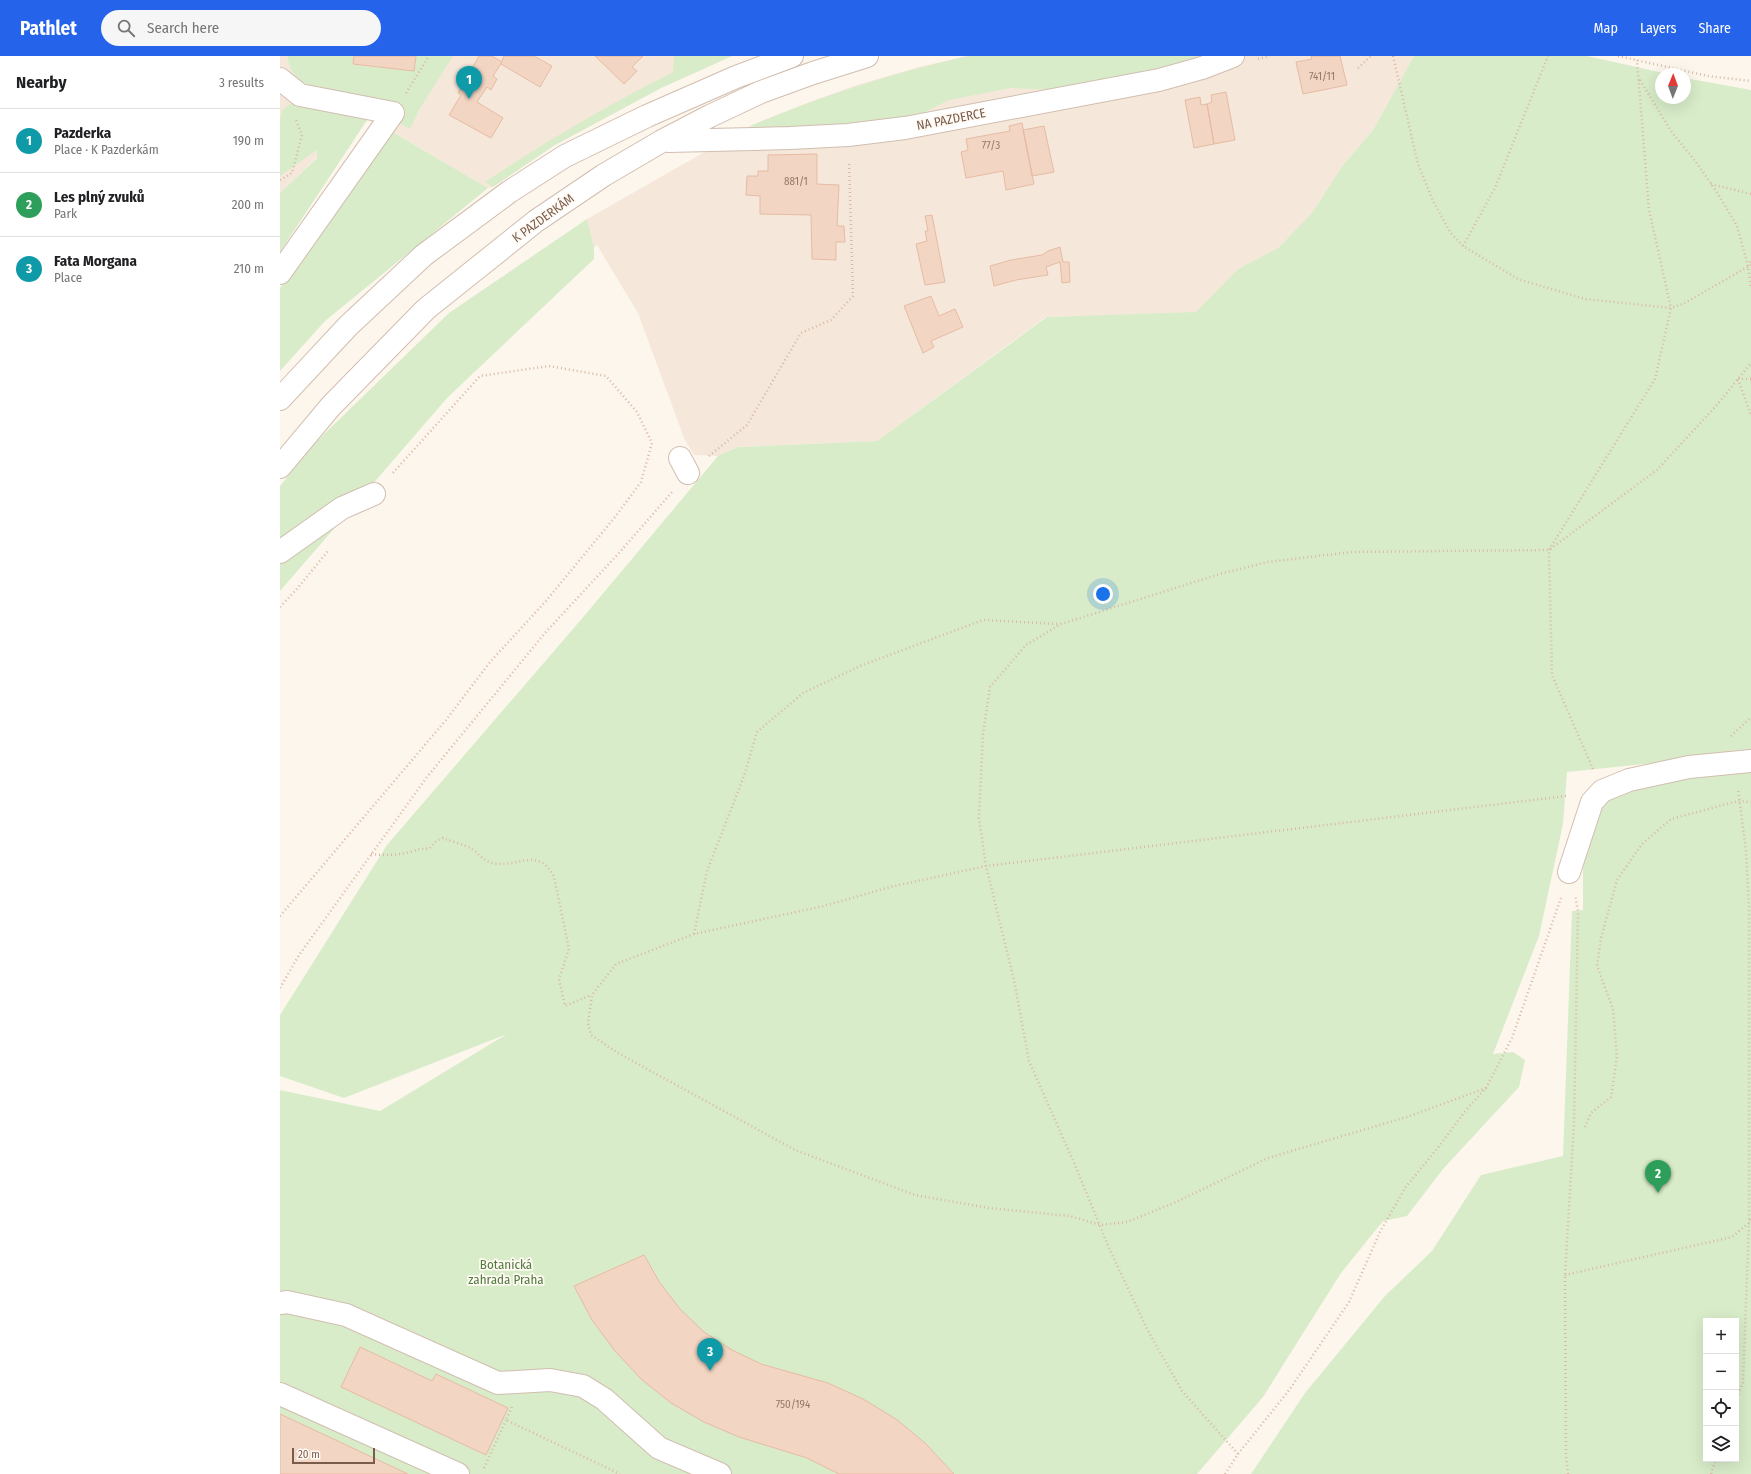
<!DOCTYPE html>
<html lang="en">
<head>
<meta charset="utf-8">
<style>
  body { margin:0; font-family:"Fira Sans Condensed",sans-serif; background:#f6f6f6; color:#202124 }
  .controls { position:absolute; right:12px; bottom:12px; display:grid; overflow:hidden; border-radius:0px; box-shadow:0 4px 16px #0002 }
  .controls button { width:36px; height:36px; display:grid; place-items:center; padding:0; border:0; border-bottom:1px solid #e0e0e0; background:#fff; color:#202124; font:20px sans-serif }
  .compass { position:absolute; left:1375px; top:12px; width:36px; height:36px; border-radius:50%; background:#fff; box-shadow:0 4px 16px #0002; rotate:1deg }
  .scale { position:absolute; left:12px; bottom:10px; width:83px; box-sizing:border-box; padding-left:4px; border:2px solid #7a5c4d; border-top:0; font-size:11px; line-height:14px; white-space:nowrap; color:#7a5c4d; -webkit-text-stroke:3px #fffaf3; paint-order:stroke }
  .you { position:absolute; left:823px; top:538px; width:14px; height:14px; margin:-10px; border:3px solid #fff; border-radius:50%; background:#1a73e8; box-shadow:0 0 0 6px #1a73e833 }
  .badge { display:grid; place-items:center; width:26px; height:26px; border-radius:50%; background:#2563eb; color:#fff; font-size:13px; font-weight:700 }
  .pin { position:absolute; translate:-50% -33px; filter:drop-shadow(0 1px 2px #0008) }
  .pin::after { content:''; position:absolute; top:21px; width:14px; height:12px; background:inherit; clip-path:polygon(0 0,100% 0,50% 100%) }
  .list { margin:0; padding:0; list-style:none }
  h2 { display:flex; justify-content:space-between; align-items:center; height:52px; margin:0; padding:0 16px; font-size:17px }
  h2 small { font-size:13px; font-weight:400; color:#757577 }
  .list li { display:grid; grid-template-columns:26px 1fr auto; gap:12px; align-items:center; box-sizing:border-box; height:64px; padding:0 16px; border-top:1px solid #e0e0e0 }
  .list b { display:block; font-size:15px; white-space:nowrap }
  .list p { margin:0; font-size:13px; white-space:nowrap; color:#757577 }
  .list em { font-size:13px; font-style:normal; color:#757577 }
  .icon { flex:none; width:22px; height:22px; fill:none; stroke:currentColor; stroke-width:2; stroke-linecap:round; stroke-linejoin:round }
  .map { position:relative; flex:none; width:1471px; height:1418px; overflow:hidden }
  header { display:flex; align-items:center; gap:24px; box-sizing:border-box; height:56px; padding:0 20px; background:#2563eb; color:#fff }
  header strong { font-size:19px }
  nav { display:flex; gap:22px; margin-inline-start:auto; font-size:14px }
  .search { width:280px; height:36px; background:#f6f6f6; display:flex; align-items:center; gap:10px; box-sizing:border-box; padding:0 14px; border-radius:22px; color:#757577; font-size:15px }
  main { display:flex }
  aside { flex:1; background:#fff }
  .map>svg:first-child { display:block }
  .residential { fill:#f5e8da }
  .green { fill:#d8ecc9; fill-rule:evenodd }
  .building { fill:#f3d5c3; stroke:#e6bba3 }
  .lines { fill:none; stroke-linecap:round; stroke-linejoin:round }
  .minor-casing { stroke:#d1beb0; stroke-width:24 }
  .path { stroke:#d9b8a5; stroke-width:2.5; stroke-dasharray:1 3; stroke-linecap:butt }
  .minor { stroke:#fff; stroke-width:22 }
  .labels { text-anchor:middle; dominant-baseline:central; stroke-width:3.5; stroke-linejoin:round; paint-order:stroke }
  .number-label { font-size:11px; fill:#987a6a }
  .street-label { font-size:13px; fill:#7a5c4d; stroke:#fffaf3 }
  .park-label { font-size:13px; fill:#537a41; stroke:#fffaf3 }
</style>
</head>
<body>
<header>
<strong>Pathlet</strong>
<div class="search"><svg class="icon" aria-label="search" viewBox="0 0 24 24"><circle cx="10" cy="10" r="6"/><path d="M15 15l6 6"/></svg>Search here</div>
<nav><a>Map</a><a>Layers</a><a>Share</a></nav>
</header>
<main>
<aside>
<h2>Nearby<small>3 results</small></h2>
<ul class="list">
<li><span class="badge" style="background:#0f9aa8">1</span><div><b>Pazderka</b><p>Place · K Pazderkám</p></div><em>190 m</em></li>
<li><span class="badge" style="background:#2e9e5b">2</span><div><b>Les plný zvuků</b><p>Park</p></div><em>200 m</em></li>
<li><span class="badge" style="background:#0f9aa8">3</span><div><b>Fata Morgana</b><p>Place</p></div><em>210 m</em></li>
</ul>
</aside>
<div class="map">
<svg width="1471" height="1418" viewBox="0 0 1471 1418">
  <rect width="100%" height="100%" fill="#fdf6ec"/>
  <path class="residential" d="M0,0H452L381,32L275,89L213,131L208,132L107,73L91,58L64,75L0,137Z
    M688,0H1134L1093,74L1063,109L1032,157L998,192L958,213L916,257L766,261L597,385L458,391L438,400L414,399L404,382L358,257L317,189L314,191L307,163L470,70L524,48L577,29L639,11Z"/>
  <path class="green" d="M7,0H74L73,9L134,15L136,0H173L139,54L130,73L83,48L21,26L11,14Z
    M394,0H452L381,32L275,89L213,131L205,126C266,85 328,49 393,16Z
    M688,0H919L883,13L773,34L731,32L669,44L633,62L601,68L478,72L470,70C541,40 613,17 688,0Z
    M1134,0H1307L1388,18H1381V42H1405V22L1471,34V697L1287,716L1283,768L1259,880L1213,998L1233,996L1245,1004L1239,1031L1163,1113L1127,1160L1103,1165L1061,1217L983,1341L917,1418H0V1034L100,1055L227,978L64,1042L0,1020V959L107,789L305,559L438,400L458,391L597,385L767,261L916,256L958,213L998,192L1032,157L1063,109L1093,74Z
    M13,46L91,58L0,196V137L37,102V94L0,120V63L2,54Z
    M107,73L208,132L45,265L0,315V232L45,171Z
    M307,163L314,191V203L168,341L0,535V430L38,384L169,257Z
    M1471,712V1418H971L1025,1337L1105,1240L1152,1195L1201,1119L1283,1100L1292,855L1303,854V813L1314,750L1343,732ZM1426,1265H1456V1403H1426Z"/>
  <path class="building" d="M74,0H136L134,15L73,8Z
    M199,0H212L222,6L213,20L217,23L211,34L207,31L197,46L223,62L211,82L169,59L181,39L178,37Z
    M224,0H254L272,10L260,31L221,8Z
    M315,0H363L352,11L357,15L344,28Z
    M1031,0H1060L1067,29L1023,38L1016,6L1032,3Z
    M946,36L955,84L934,88L927,48L932,46L931,39Z
    M920,41L921,49L927,48L934,88L914,92L905,44Z
    M742,67L754,128L726,134L723,115L686,122L681,96L688,94L686,83L730,75L729,70Z
    M764,70L774,116L752,120L743,74Z
    M537,98V128L559,129L557,170H564L565,186H556V204L532,203L531,159L480,158V140L466,139L467,120H478V115H488V99Z
    M652,159L665,226L645,229L636,188L647,185L645,175H648L645,160Z
    M780,191L783,206H789L790,226L782,227L780,206L766,211L768,219L736,224L714,230L710,210L731,204L762,199L768,195Z
    M651,240L659,260L675,253L683,271L651,285L654,291L643,297L624,250Z
    M364,1199L380,1227L400,1253L424,1276L452,1294L481,1308L548,1327L583,1343L616,1363L645,1387L674,1418H559L527,1402L459,1381L424,1366L391,1347L361,1323L335,1295L312,1264L294,1230Z
    M80,1291L152,1325L156,1318L228,1352L206,1399L61,1331Z
    M0,1358L128,1418H0Z"/>
  <g class="lines">
    <defs>
      <path id="minor" d="M0,23L20,39L113,57L0,217
        M388,85L510,82L568,79L625,72L879,24L922,12L953,0
        M0,343L68,270L144,199L229,136L285,100L367,60L456,21L512,0
        M400,402L408,417
        M0,411L51,350L146,253L256,165L324,119L382,85L430,60L481,36L533,17L587,0
        M0,496L62,452L94,438
        M1289,816L1312,746L1322,735L1349,724L1409,711L1471,705
        M0,1247L7,1246L66,1259L218,1327L270,1324L303,1330L324,1343L379,1392L440,1418
        M0,1338L178,1418"/>
    </defs>
    <use href="#minor" class="minor-casing"/>
    <path class="path" d="M1113,0L1138,108L1153,145L1170,176L1183,190L1238,223L1305,243L1391,252L1403,248L1471,209
      M1338,0L1428,20L1471,25
      M978,3L990,0
      M1078,12L1091,0
      M1360,24L1391,75L1416,106L1438,138L1457,170L1468,210L1471,232
      M126,37L149,0
      M0,124L12,117L22,79L16,64
      M1431,128L1471,138
      M1183,190L1215,132L1268,0
      M1468,210L1471,204
      M1458,323L1471,359
      M1458,323H1471
      M429,400L467,369L521,277L551,264L573,240L569,105
      M0,551L16,534L48,495
      M1451,680L1471,661
      M1313,713L1272,619L1269,494L1375,323L1391,252L1369,154L1357,4
      M91,798C105,800 117,799 130,796C137,794 141,792 149,793L156,785L163,782C172,786 184,788 192,793C198,797 202,803 209,806C234,815 258,788 274,821L289,893L279,923L285,950L311,939
      M0,860L166,664L210,606L266,545L335,461L361,426L372,387L357,356L326,320L269,310L200,320L111,419
      M414,878L427,815L464,720L477,676L523,637L580,610L703,564L779,568
      M0,932L19,899L147,721L265,577L339,497L392,436
      M1206,1032L1127,1061L988,1102L894,1147L847,1166L820,1169L790,1160L709,1152L635,1139L515,1094L338,997L311,979L308,967L312,939L336,908L414,878L544,850L610,831L706,810L1286,740
      M1305,1071L1311,1057L1331,1041L1337,1001L1333,953L1317,910L1321,882L1337,824L1362,788L1391,763L1458,745L1471,746
      M1285,1219L1452,1181L1469,1167L1471,1161
      M1456,1346L1463,1326L1469,1167V853L1466,795L1458,733
      M232,1351L226,1364L340,1418
      M958,1398L902,1335L867,1273L829,1192L795,1109L749,1005L734,924L706,810L699,762L703,678L710,631L746,589L781,568L940,518L988,506L1071,496L1269,494L1377,414L1437,349L1471,307
      M204,1412L226,1364
      M945,1418L958,1398L1010,1333L1069,1246L1100,1176L1125,1132L1160,1089L1186,1054L1206,1032L1232,982L1282,839
      M1288,1418L1286,1399L1285,1219L1294,1068L1298,855L1295,839
      M1431,1418L1436,1403"/>
    <use href="#minor" class="minor"/>
  </g>
  <g class="labels">
    <g class="number-label">
      <text x="1042" y="20">741/11</text>
      <text x="711" y="89">77/3</text>
      <text x="516" y="125">881/1</text>
      <text x="513" y="1348">750/194</text>
    </g>
    <g class="street-label">
      <text transform="translate(671 63) rotate(-11)">NA PAZDERCE</text>
      <text transform="translate(263 162) rotate(-36)">K PAZDERKÁM</text>
    </g>
    <g class="park-label">
      <text x="226" y="1208">Botanická<tspan x="226" dy="15">zahrada Praha</tspan></text>
    </g>
  </g>
</svg>
<div class="controls">
<button>+</button>
<button>−</button>
<button><svg class="icon" aria-label="locate" viewBox="0 0 24 24"><circle cx="12" cy="12" r="6"/><path d="M12 2v4M12 18v4M2 12h4M18 12h4"/></svg></button>
<button><svg class="icon" aria-label="layers" viewBox="0 0 24 24"><path d="M12 4l9 5-9 5-9-5zM3 14l9 5 9-5"/></svg></button>
</div>
<svg class="compass" viewBox="-18 -18 36 36"><path d="M0-13l5 13h-10z" fill="#e53935"/><path d="M0 13l5-13h-10z" fill="#757577"/></svg>
<div class="scale">20 m</div>
<div class="you"></div>
<div class="pin badge" style="left:189px;top:43px;background:#0f9aa8">1</div>
<div class="pin badge" style="left:1378px;top:1137px;background:#2e9e5b">2</div>
<div class="pin badge" style="left:430px;top:1315px;background:#0f9aa8">3</div>
</div>
</main>
</body>
</html>
